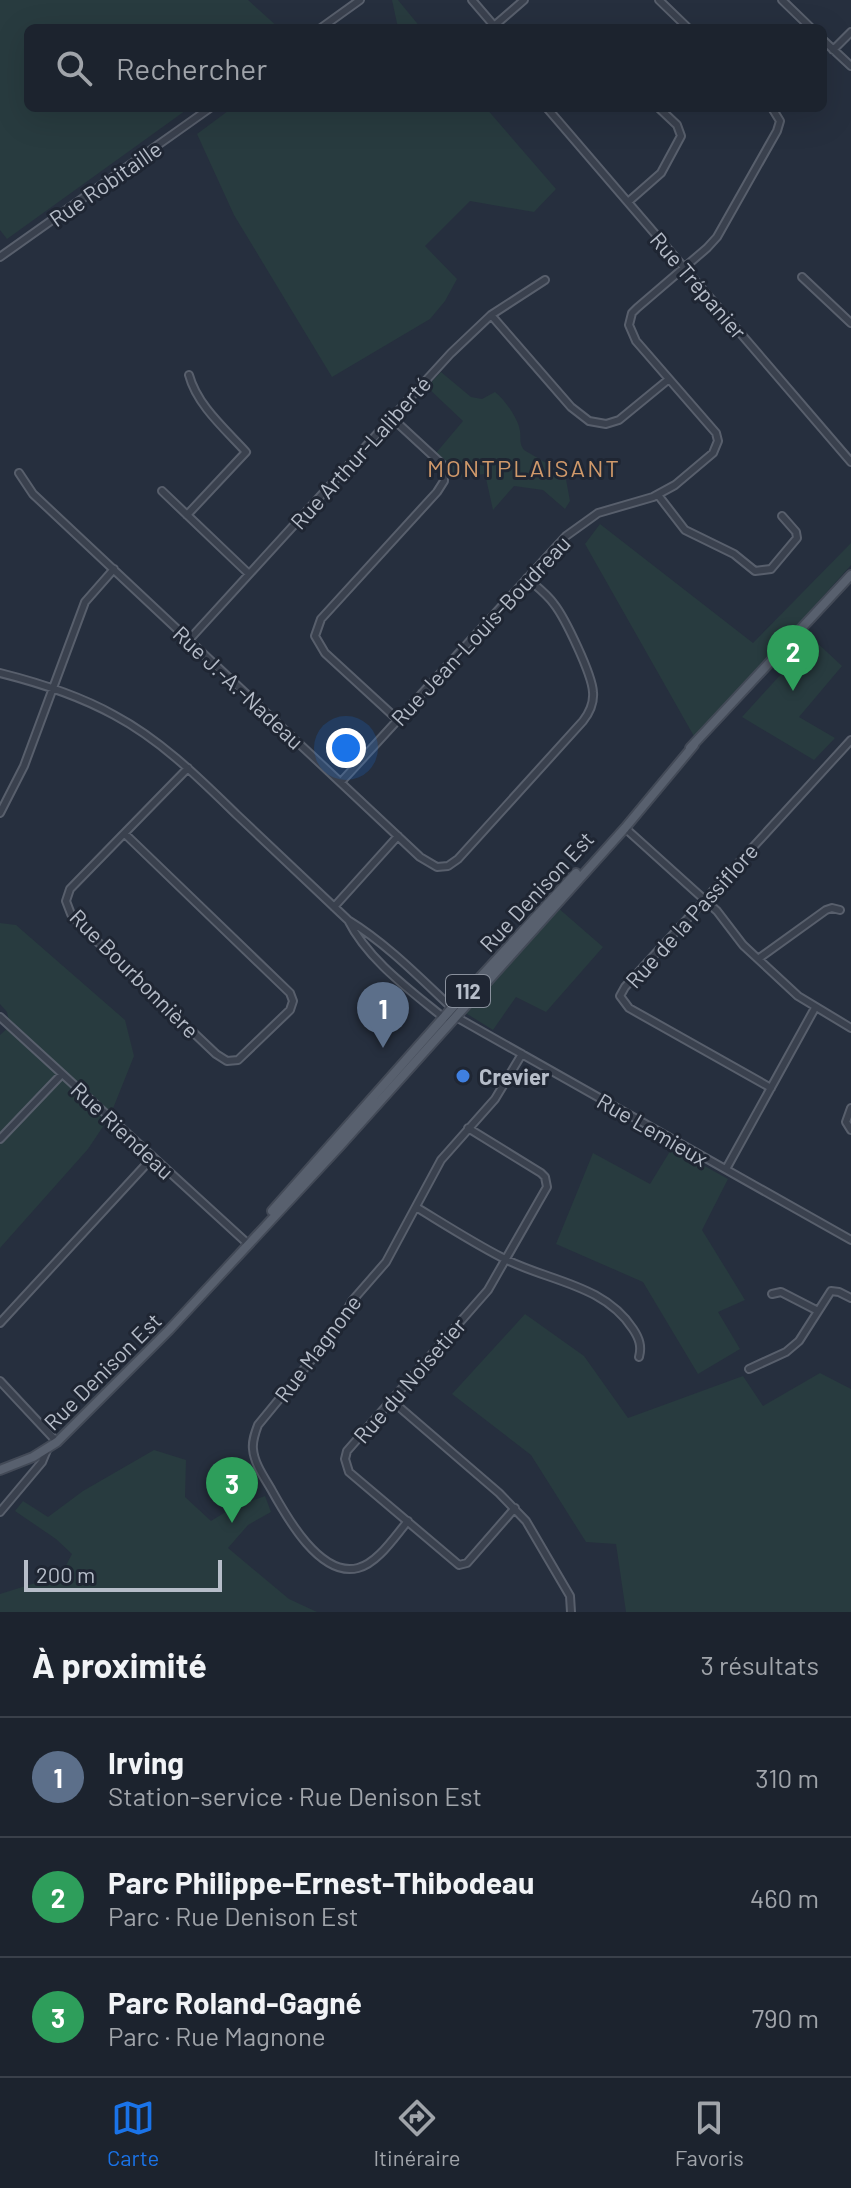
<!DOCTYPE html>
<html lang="fr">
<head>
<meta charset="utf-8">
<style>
  body { margin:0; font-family:Barlow,sans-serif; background:#292f3a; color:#f1f3f6 }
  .scale { position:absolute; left:24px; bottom:20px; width:198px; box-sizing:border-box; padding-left:8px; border:4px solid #b6bdc9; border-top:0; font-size:22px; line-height:28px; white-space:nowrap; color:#b6bdc9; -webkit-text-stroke:6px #1f2633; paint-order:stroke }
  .you { position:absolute; left:346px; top:748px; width:28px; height:28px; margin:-20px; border:6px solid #fff; border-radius:50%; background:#1a73e8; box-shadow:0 0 0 12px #1a73e833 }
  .badge { display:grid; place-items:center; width:52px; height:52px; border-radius:50%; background:#1a73e8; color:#fff; font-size:26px; font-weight:700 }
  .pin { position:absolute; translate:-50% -66px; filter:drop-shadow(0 2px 4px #0008) }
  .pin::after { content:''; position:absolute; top:42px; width:28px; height:24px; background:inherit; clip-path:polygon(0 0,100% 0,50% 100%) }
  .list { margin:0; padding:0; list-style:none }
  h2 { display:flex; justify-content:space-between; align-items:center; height:104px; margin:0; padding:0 32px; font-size:34px }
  h2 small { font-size:26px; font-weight:400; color:#a0a4aa }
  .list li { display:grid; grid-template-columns:52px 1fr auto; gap:24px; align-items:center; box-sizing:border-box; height:120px; padding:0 32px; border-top:2px solid #3a404a }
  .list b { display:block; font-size:30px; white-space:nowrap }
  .list p { margin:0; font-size:26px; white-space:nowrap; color:#a0a4aa }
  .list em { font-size:26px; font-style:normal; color:#a0a4aa }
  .icon { flex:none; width:44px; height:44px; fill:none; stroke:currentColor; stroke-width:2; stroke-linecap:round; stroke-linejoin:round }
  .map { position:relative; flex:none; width:851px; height:1612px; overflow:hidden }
  .search { position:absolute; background:#1c232e; box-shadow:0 8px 32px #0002; left:24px; right:24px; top:24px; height:88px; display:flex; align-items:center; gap:20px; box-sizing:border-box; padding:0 28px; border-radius:12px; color:#a0a4aa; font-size:30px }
  .sheet { height:464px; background:#1c232e }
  nav { display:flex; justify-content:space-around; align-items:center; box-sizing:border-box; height:112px; border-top:2px solid #3a404a; background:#1c232e; font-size:22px; color:#a0a4aa }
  nav a { display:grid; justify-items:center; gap:4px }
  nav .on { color:#1a73e8 }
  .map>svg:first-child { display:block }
  .green { fill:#283b3f }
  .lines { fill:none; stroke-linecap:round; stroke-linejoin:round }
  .minor-casing { stroke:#585f6c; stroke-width:10 }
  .major-casing { stroke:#434a57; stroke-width:12 }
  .minor { stroke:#3a414e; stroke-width:6 }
  .major { stroke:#58606e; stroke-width:8 }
  .shop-dot { fill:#3f7fe0; stroke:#1f2633; stroke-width:3 }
  .labels { text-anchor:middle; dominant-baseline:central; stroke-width:6; stroke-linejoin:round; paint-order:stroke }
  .shield { fill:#1f2633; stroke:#89909c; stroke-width:2 }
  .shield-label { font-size:20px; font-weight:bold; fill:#b6bdc9 }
  .street-label { font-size:22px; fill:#b6bdc9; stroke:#1f2633 }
  .poi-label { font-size:22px; font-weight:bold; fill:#b6bdc9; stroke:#1f2633; text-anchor:start }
  .neighbourhood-label { font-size:24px; letter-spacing:2px; fill:#d0996a; stroke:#1f2633 }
</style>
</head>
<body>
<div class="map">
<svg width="851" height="1612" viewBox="0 0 851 1612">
  <rect width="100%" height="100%" fill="#262f3e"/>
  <path class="green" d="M0,0H248L279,28H28V108H189L7,239L0,230Z
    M392,0H398L421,28H398Z
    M232,108H486L556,189L534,212L470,201L425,246L457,279L445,301L430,319L332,377L234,215L197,134Z
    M441,372L471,397L482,399L495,392C505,400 518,418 520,431C521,440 519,443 524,450L565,474L570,501L565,509L543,490L514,486L493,510L485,474L449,478L447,467L436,453L463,421L427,387Z
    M600,524L753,643L851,543V565L653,787L695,738L585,544Z
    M813,639L842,666L799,717L835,738L814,760L742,717Z
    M557,907L603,947L546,1012L516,997L493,1030L464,1012Z
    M0,923L16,925L125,1020L134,1056L110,1116L88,1149L0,1248V1035L10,1026L7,1012L0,1004Z
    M672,1148L728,1179L702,1230L745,1300L718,1312L740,1349L698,1374L643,1282L556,1244L593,1153L650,1184Z
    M525,1314L584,1356L628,1418L743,1376L763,1406L820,1373L851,1389V1612H626L616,1544L586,1542L531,1455L452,1394Z
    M154,1450L186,1460L185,1497L211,1521L232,1508L265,1496L271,1512L248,1525L228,1548L289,1599L317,1612H0V1594L61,1575L72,1554L56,1539L15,1511L23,1501L48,1517L83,1491Z"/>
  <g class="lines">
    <defs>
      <path id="minor" d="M472,0L496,28
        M659,0L688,28
        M782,0L811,28
        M494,26L524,0
        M321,28L360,0
        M823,40L851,66
        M833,50L851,32
        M547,108L851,462
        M628,202L661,173L681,136L677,125L659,108
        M0,257L210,108
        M802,277L851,323
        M491,315L571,407L589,421L606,424L619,420L669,379
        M391,417L443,465L444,481L437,492L321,619L315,636L325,653L398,720
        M19,473L33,494L420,857L437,867L448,866L458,859L583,721C590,712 594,703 593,692C592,674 565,618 554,604C547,594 536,586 527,578
        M162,491L249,574
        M658,495L685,530L734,554L755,571L771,569L797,538L796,532L782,516
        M187,515L246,452C225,429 197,405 189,375
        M189,640L451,353L491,315L545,280
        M0,673C40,683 78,695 114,715C161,740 199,778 237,815C274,850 311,885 348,920C387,944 419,977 452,1008L456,1017L851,1240
        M341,782L566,536L598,513L653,497L675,485L713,453L718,441L716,433L636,341L629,325L632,313L637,308L707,248L717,237L777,131L780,121L772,108
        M0,813L24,766L85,602L114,569
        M625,828L717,911L743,945L798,996L851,1028
        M125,834L290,993L293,1001L290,1010L238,1060L227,1061L216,1054L82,927L71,914L66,901L70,889L188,768
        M334,907L398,836
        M348,920C368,960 410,990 444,1018L456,1017
        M758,959L826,910L832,908L840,910
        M0,1017L247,1243
        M771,1088L629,1008L620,996L625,987L851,740
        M851,1108L846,1122L851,1130
        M468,1128L541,1173L545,1177L547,1187L488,1290L347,1451L345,1459L349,1472L459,1565L467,1563L515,1508
        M0,1139L62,1074
        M726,1169L815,1008
        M416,1207C444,1224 472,1242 501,1257C545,1281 603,1283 633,1329C639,1338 642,1346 639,1357
        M772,1294L781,1292L818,1311
        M0,1323L152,1158
        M749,1369L786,1352L799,1341L831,1291L839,1292L851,1298
        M0,1381L57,1442
        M391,1400L499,1493L526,1521L570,1596L571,1612
        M0,1512L42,1462L47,1450
        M408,1521C395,1536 378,1563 358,1568C320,1578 286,1516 271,1489C264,1477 254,1463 253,1449C252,1441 255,1433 258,1425L336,1330L352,1301L386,1262L441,1160L495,1099L522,1054"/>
      <path id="major" d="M690,748L851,575
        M272,1211L452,1008L576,873
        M0,1470L33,1457L57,1442L169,1330L340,1146L625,828L694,745"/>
    </defs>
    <use href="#minor" class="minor-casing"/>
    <use href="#major" class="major-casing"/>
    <use href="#minor" class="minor"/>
    <use href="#major" class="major"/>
  </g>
  <circle class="shop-dot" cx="463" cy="1076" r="8"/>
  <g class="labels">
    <rect class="shield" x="446" y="975" width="44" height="32" rx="6"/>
    <g class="shield-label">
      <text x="468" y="991">112</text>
    </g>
    <g class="street-label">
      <text transform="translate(105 183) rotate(-35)">Rue Robitaille</text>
      <text transform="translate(699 285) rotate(49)">Rue Trépanier</text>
      <text transform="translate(360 452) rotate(-48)">Rue Arthur-Laliberté</text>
      <text transform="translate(480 630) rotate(-47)">Rue Jean-Louis-Boudreau</text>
      <text transform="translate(239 687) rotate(43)">Rue J.-A.-Nadeau</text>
      <text transform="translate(536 891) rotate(-47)">Rue Denison Est</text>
      <text transform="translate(691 915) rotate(-48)">Rue de la Passiflore</text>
      <text transform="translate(135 973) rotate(45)">Rue Bourbonnière</text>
      <text transform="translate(653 1129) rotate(30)">Rue Lemieux</text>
      <text transform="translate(123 1130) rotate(43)">Rue Riendeau</text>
      <text transform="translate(317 1348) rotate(-53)">Rue Magnone</text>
      <text transform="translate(102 1371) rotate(-45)">Rue Denison Est</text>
      <text transform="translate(409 1380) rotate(-49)">Rue du Noisetier</text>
    </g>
    <g class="poi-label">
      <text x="479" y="1076">Crevier</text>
    </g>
    <g class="neighbourhood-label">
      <text x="524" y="467">MONTPLAISANT</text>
    </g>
  </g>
</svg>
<div class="scale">200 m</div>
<div class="you"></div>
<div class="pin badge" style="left:383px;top:1048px;background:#5c6f8a">1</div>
<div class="pin badge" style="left:793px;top:691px;background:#2e9e5b">2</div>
<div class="pin badge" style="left:232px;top:1523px;background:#2e9e5b">3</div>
<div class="search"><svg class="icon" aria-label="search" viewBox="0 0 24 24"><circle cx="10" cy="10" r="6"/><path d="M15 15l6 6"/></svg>Rechercher</div>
</div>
<section class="sheet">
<h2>À proximité<small>3 résultats</small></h2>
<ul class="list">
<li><span class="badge" style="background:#5c6f8a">1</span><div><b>Irving</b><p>Station-service · Rue Denison Est</p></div><em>310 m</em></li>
<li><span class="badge" style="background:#2e9e5b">2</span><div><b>Parc Philippe-Ernest-Thibodeau</b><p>Parc · Rue Denison Est</p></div><em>460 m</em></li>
<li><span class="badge" style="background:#2e9e5b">3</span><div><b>Parc Roland-Gagné</b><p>Parc · Rue Magnone</p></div><em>790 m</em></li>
</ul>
</section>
<nav>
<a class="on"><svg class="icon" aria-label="map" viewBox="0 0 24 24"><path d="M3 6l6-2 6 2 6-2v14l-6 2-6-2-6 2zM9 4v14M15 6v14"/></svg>Carte</a>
<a><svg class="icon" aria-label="directions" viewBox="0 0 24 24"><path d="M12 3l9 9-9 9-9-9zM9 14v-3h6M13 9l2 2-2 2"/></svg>Itinéraire</a>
<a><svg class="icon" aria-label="saved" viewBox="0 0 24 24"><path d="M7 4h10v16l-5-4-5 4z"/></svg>Favoris</a>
</nav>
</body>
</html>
